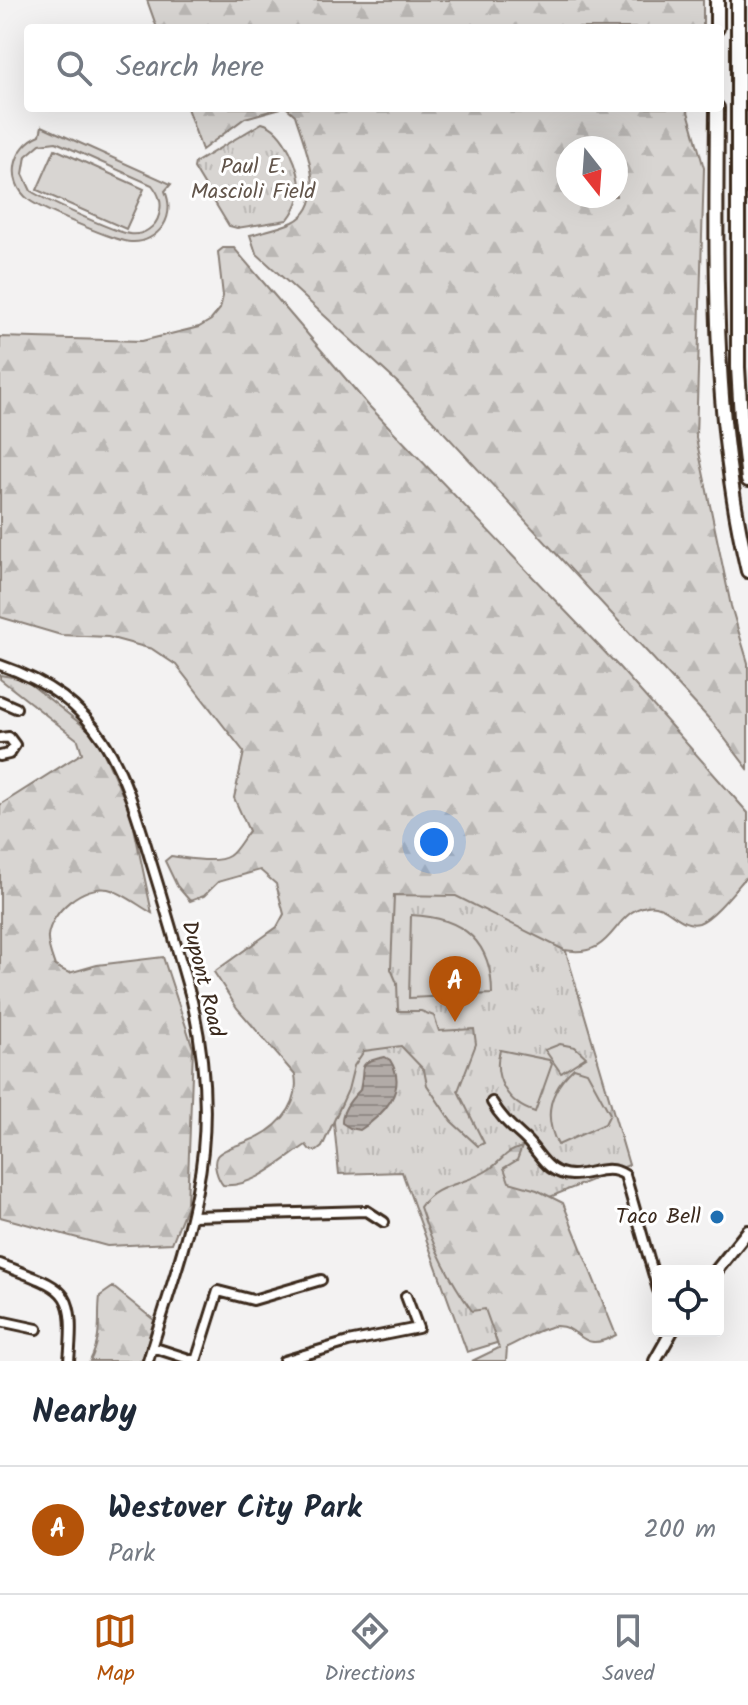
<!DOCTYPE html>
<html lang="en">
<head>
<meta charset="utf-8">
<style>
  body { margin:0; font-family:Kalam,sans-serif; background:#f2f2f3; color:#1f2937 }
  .controls { position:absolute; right:24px; bottom:24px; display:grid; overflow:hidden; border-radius:8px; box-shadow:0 8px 32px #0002 }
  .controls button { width:72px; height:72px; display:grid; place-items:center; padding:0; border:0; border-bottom:2px solid #e0e1e3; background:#fff; color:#1f2937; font:40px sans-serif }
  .compass { position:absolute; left:556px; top:136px; width:72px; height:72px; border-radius:50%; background:#fff; box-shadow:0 8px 32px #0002; rotate:163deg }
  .you { position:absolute; left:434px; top:842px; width:28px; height:28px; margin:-20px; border:6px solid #fff; border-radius:50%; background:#1a73e8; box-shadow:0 0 0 12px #1a73e833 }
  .badge { display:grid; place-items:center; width:52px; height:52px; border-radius:50%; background:#b45309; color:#fff; font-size:26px; font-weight:700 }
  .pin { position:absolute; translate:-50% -66px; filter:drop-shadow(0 2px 4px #0008) }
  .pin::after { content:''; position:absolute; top:42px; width:28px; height:24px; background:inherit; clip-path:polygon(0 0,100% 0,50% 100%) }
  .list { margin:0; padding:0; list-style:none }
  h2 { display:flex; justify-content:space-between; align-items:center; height:104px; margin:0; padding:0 32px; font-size:34px }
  h2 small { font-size:26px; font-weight:400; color:#747a83 }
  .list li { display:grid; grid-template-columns:52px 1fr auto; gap:24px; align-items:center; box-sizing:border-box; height:128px; padding:0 32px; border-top:2px solid #e0e1e3 }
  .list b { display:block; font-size:30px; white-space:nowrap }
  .list p { margin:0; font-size:26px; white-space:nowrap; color:#747a83 }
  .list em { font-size:26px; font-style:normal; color:#747a83 }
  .icon { flex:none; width:44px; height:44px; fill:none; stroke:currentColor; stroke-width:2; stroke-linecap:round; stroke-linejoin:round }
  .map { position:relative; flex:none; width:748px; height:1361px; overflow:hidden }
  .search { position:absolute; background:#fff; box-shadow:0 8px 32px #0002; left:24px; right:24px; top:24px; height:88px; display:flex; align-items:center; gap:20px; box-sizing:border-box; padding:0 28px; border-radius:8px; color:#747a83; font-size:30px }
  .sheet { height:232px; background:#fff }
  nav { display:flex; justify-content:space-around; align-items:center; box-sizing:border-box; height:112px; border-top:2px solid #e0e1e3; background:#fff; font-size:22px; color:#747a83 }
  nav a { display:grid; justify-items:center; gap:4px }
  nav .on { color:#b45309 }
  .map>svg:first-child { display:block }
  .grass { fill:url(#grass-tufts); stroke:#8a8078; stroke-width:2 }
  .forest { fill:url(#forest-firs); stroke:#8a8078; stroke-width:2; fill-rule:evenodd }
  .pitch { fill:#d8d5d2; stroke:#8a8078; stroke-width:2; fill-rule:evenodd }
  .water { fill:url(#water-rules); stroke:#827770; stroke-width:2 }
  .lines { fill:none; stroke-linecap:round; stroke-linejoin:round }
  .minor-casing { stroke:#3b2a1e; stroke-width:14 }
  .major-casing { stroke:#3b2a1e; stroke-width:16 }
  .highway-casing { stroke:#3b2a1e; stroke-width:18 }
  .minor { stroke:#fff; stroke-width:8 }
  .major { stroke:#fff; stroke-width:10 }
  .highway { stroke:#fff; stroke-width:12 }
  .poi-dot { fill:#1f6fb2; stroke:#fff; stroke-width:3 }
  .labels { text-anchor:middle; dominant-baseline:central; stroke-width:6; stroke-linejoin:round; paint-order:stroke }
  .park-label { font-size:22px; fill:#62554b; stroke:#fff }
  .street-label { font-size:22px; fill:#3b2a1e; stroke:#fff }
  .poi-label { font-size:22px; fill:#3b2a1e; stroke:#fff; text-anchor:end }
</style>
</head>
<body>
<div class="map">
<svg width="748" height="1361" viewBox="0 0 748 1361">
  <defs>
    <pattern id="grass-tufts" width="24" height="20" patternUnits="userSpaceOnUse" patternTransform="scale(2)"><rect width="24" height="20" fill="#d8d5d2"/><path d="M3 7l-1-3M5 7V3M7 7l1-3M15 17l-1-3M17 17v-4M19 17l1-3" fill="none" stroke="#bab7b4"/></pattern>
    <pattern id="forest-firs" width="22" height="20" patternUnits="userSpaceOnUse" patternTransform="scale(2)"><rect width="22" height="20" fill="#d8d5d2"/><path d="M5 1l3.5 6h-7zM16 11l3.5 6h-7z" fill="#bab7b4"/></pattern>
    <pattern id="water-rules" width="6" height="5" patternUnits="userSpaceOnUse" patternTransform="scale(2)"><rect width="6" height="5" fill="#b2aba7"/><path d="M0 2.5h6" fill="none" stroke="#928b87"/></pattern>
  </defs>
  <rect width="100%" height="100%" fill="#f3f2f2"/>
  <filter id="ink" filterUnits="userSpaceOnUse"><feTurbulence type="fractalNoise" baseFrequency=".0125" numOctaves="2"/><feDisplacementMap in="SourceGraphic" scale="16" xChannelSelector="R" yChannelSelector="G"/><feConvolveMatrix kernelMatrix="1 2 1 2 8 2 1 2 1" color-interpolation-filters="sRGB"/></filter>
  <g filter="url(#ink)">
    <path class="grass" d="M262,123C284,128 302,171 300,192C299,201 293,214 287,220L237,228L229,226L194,168L195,163Z
      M500,728L629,1165L520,1209L562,1323L467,1352L402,1172L339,1174L310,879Z"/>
    <path class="forest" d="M147,0H703V28H157Z
      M187,108H281L245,118L202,150Z
      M287,108H687L704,168L696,438L731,606L748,663V769L712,722L398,383L256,253L250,235C264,231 280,228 293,222C331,203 304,145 295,115ZM568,148H616V196H568Z
      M223,248H234L369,406L619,667L748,813V875C737,887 714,918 699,923C678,928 668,902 647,906C610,913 616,959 564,950L456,896L394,895L391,969L397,983L398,1011H421L434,1016L439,1031L474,1029L476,1044L458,1091L484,1143L478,1146L451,1121L427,1085L424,1070L401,1046L364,1051L354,1066L348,1090L322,1147L317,1151L310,1150L306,1145C283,1160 253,1188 223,1185C218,1179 212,1164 217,1156C222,1149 238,1145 246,1142C274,1132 301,1108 295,1075L237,1008L214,972L277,927L284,914L276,884L260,870L218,882L204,896L190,901L177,886L165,861L171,856C185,858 217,864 229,856C237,851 243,838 249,831L234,798L244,752L176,665L152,649L108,637L61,635L0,617V337L142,341L199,327L211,320L220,309L223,296L218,252Z
      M0,675L24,679L96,736L131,813L152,913C139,906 122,892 108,889C83,884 51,912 48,936C47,945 52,957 55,966L69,973L97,965L163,957L193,1048L187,1205L172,1243L107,1246L0,1217V805L82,753L78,740L0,679Z
      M522,1147L517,1160L504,1168L509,1182L537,1190L563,1203L616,1335C579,1355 583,1326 556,1326C541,1327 521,1341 507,1347L506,1361H472L499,1348L485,1309L472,1311C448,1277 432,1245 420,1207C436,1182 469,1185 491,1168C505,1158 504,1152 522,1147Z
      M113,1287L154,1320L142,1361H90C103,1335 97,1322 100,1296Z"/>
    <path class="pitch" d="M42,126L171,184L165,191C170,203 170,215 163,226C156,236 144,243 131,242C117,242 41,209 29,200C5,181 13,146 40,135ZM56,142L152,185C159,194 163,203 159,215C156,227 143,236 130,234C116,233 43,199 31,191L23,174L26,156L40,144Z
      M55,149L144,189L126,229L37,190Z
      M411,915C463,917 492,942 492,994L409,998Z
      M560,1044L575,1047L586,1057L561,1073L545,1050Z
      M500,1050L549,1060L552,1064L535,1112C508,1104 492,1078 500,1050Z
      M574,1068L587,1072L610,1114L605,1124L558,1145C542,1115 550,1090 574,1068Z"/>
    <path class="water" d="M385,1057L390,1060C409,1090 383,1115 360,1130L350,1128L342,1123C341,1110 352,1098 360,1090C366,1065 355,1063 385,1057Z"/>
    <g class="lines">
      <defs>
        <path id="minor" d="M0,665C105,701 123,769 152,865C166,910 179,955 192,1001C206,1063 210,1127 197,1190C186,1248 165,1304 148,1361
          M0,701L16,708
          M0,738L9,737L15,745L9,754L0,756
          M492,1102C501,1118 512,1127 525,1139C541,1154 546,1174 572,1175C591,1175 608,1163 625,1175L658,1290
          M192,1216L367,1211L384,1222
          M0,1264C65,1290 76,1285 69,1361
          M0,1321L37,1329
          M152,1347L195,1361
          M196,1361L218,1291L253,1300L321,1280
          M284,1361L348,1342L418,1328L406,1296"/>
        <path id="major" d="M716,1271L748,1231
          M655,1361L672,1331"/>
        <path id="highway" d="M738,0V367L741,418L748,480
          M717,28V0
          M717,108C716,263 712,420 748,571"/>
      </defs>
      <use href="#minor" class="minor-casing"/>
      <use href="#major" class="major-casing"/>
      <use href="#highway" class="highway-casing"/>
      <use href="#minor" class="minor"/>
      <use href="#major" class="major"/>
      <use href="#highway" class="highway"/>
    </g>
  </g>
  <circle class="poi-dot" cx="717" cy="1217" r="8"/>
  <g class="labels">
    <g class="park-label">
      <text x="253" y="167">Paul E.<tspan x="253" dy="25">Mascioli Field</tspan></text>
    </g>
    <g class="street-label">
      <text transform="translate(202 979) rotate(76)">Dupont Road</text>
    </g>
    <g class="poi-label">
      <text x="701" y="1217">Taco Bell</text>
    </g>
  </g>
</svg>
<div class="controls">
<button><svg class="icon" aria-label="locate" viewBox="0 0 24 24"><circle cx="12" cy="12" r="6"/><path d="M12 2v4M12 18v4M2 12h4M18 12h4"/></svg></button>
</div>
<svg class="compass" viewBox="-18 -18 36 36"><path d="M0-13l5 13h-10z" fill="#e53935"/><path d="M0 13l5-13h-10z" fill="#747a83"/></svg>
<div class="you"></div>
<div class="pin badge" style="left:455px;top:1022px">A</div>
<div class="search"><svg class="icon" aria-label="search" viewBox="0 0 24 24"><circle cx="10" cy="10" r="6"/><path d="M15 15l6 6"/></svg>Search here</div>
</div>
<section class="sheet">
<h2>Nearby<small></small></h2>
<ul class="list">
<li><span class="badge">A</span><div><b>Westover City Park</b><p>Park</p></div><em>200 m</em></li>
</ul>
</section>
<nav>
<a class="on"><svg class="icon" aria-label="map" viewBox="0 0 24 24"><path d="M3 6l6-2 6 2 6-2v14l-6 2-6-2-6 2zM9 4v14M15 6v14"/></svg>Map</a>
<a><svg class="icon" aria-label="directions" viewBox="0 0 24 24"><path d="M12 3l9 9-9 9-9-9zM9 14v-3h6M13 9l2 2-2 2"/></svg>Directions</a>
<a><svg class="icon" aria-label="saved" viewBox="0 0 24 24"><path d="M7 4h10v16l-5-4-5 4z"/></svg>Saved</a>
</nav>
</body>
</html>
